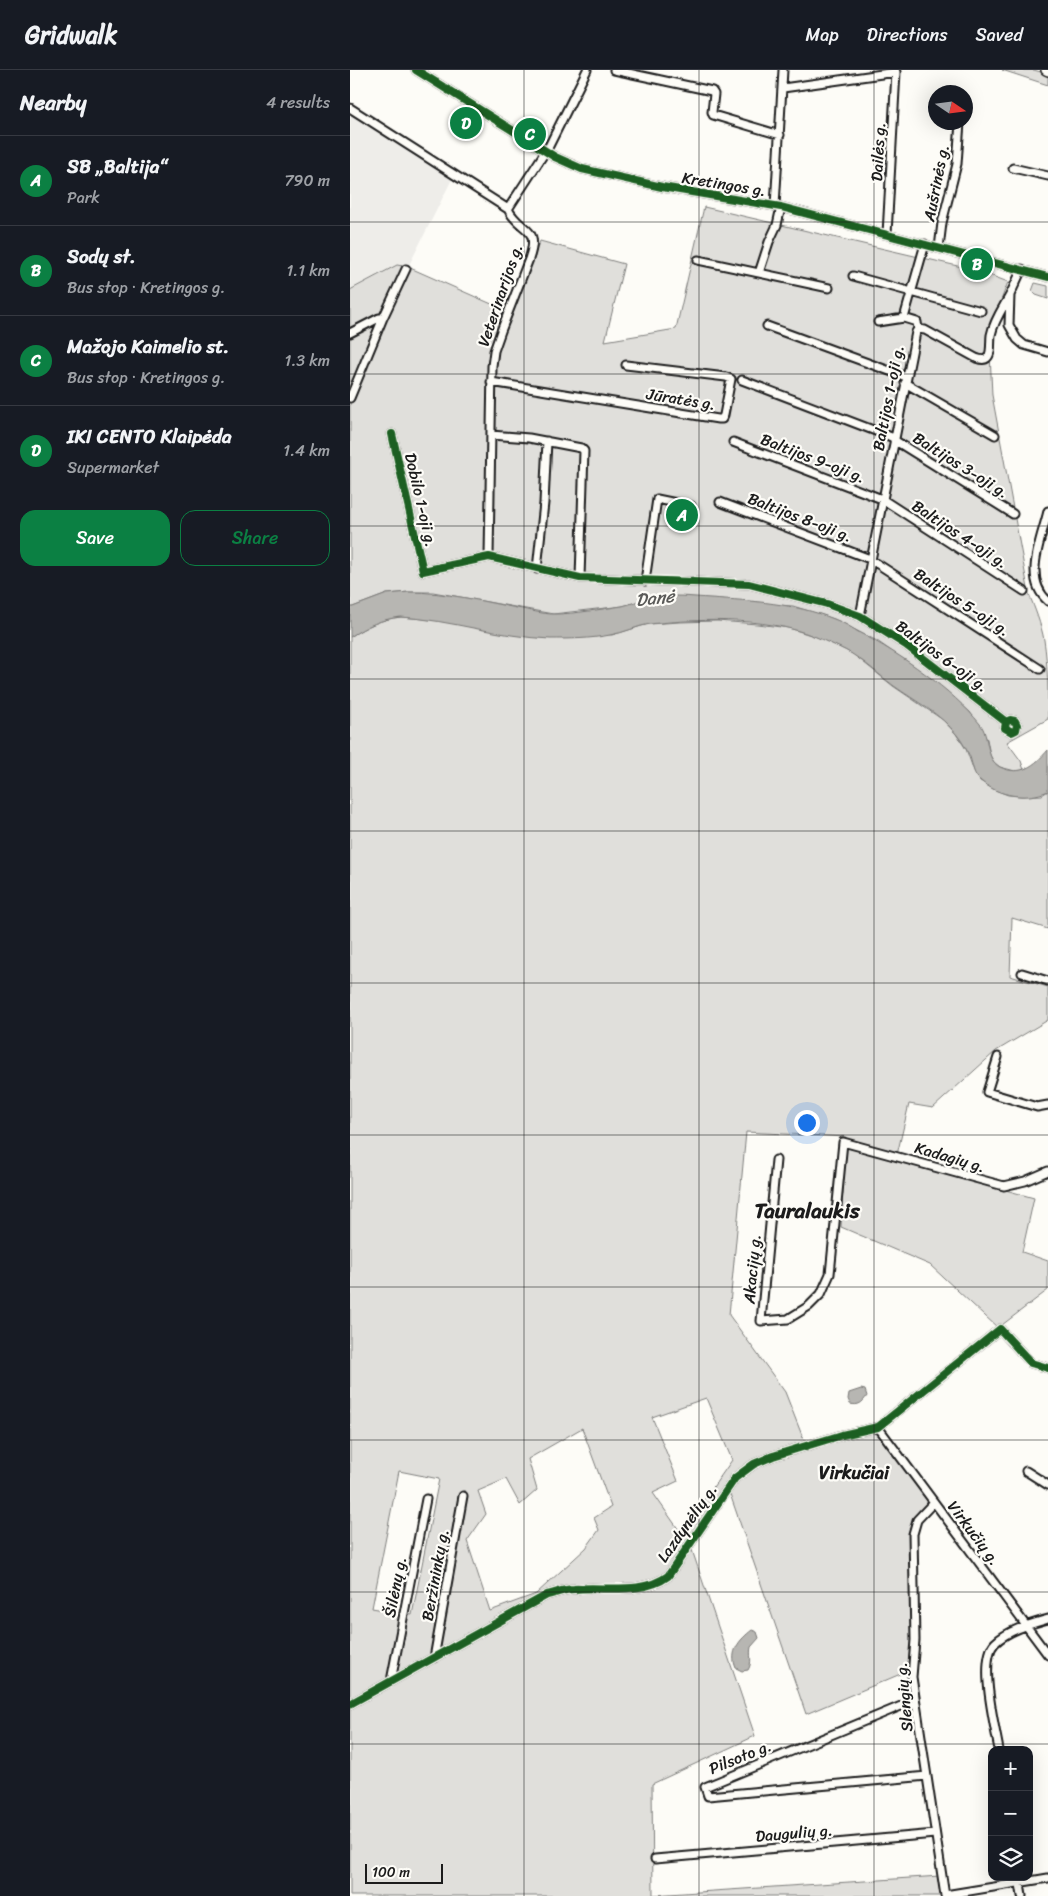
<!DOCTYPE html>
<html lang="en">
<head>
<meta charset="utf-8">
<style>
  body { margin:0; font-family:Sriracha,sans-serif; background:#20242c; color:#f1f3f6 }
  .controls { position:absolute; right:15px; bottom:15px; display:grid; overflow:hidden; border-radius:10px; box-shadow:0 5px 20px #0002 }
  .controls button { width:45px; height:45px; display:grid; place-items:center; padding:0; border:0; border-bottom:1px solid #363941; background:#171b24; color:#f1f3f6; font:25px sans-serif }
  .compass { position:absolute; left:578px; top:15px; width:45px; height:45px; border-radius:50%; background:#171b24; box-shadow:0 5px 20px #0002; rotate:103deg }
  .scale { position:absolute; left:15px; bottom:12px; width:78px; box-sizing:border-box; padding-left:5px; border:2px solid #1c1c1c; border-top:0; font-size:14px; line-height:18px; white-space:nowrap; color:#1c1c1c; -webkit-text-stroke:4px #fdfcf7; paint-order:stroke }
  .you { position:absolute; left:456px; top:1052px; width:18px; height:18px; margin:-12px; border:4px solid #fff; border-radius:50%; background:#1a73e8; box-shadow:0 0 0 8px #1a73e833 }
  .badge { display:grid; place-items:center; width:32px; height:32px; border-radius:50%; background:#0b8043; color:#fff; font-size:16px; font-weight:700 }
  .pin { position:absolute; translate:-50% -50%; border:2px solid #fff; box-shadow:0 1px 5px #0006 }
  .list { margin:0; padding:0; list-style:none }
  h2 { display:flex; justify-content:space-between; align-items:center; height:65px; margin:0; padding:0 20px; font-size:21px }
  h2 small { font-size:16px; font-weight:400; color:#9ea1a6 }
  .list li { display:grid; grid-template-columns:32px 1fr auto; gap:15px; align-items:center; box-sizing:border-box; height:90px; padding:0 20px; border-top:1px solid #363941 }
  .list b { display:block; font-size:19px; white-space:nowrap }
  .list p { margin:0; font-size:16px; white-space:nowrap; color:#9ea1a6 }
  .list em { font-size:16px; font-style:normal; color:#9ea1a6 }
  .actions { display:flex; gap:10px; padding:15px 20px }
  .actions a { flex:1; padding:11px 0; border:1px solid #0b8043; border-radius:15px; text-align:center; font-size:18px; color:#0b8043 }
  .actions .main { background:#0b8043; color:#fff }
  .icon { flex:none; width:28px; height:28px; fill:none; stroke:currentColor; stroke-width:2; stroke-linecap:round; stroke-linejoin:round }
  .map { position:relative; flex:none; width:698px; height:1826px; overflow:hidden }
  header { display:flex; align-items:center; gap:30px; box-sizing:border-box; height:70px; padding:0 25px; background:#171b24; border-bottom:1px solid #363941 }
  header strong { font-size:24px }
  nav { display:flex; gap:28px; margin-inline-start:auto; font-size:18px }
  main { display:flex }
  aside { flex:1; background:#171b24 }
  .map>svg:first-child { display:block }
  .built { fill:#eeede9 }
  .green { fill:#e0dfdb; stroke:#7e7e7c; fill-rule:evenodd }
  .water { fill:#b7b6b2; stroke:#797876 }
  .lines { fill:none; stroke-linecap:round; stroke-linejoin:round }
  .minor-casing { stroke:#1c1c1c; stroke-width:11 }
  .major-casing { stroke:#1c1c1c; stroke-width:12 }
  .minor { stroke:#fdfcf7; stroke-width:7 }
  .major { stroke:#fdfcf7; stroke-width:9 }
  .cycleway-casing { stroke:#fdfcf7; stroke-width:11 }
  .cycleway { stroke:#1b5e20; stroke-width:8 }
  .grid { fill:none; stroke:#1c1c1c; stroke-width:1; stroke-opacity:0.55 }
  .labels { text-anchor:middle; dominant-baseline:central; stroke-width:4.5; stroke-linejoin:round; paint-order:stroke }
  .street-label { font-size:16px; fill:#1c1c1c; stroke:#fdfcf7 }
  .water-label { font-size:18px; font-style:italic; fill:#5a5a58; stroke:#fdfcf7 }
  .neighbourhood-label { font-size:18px; font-weight:bold; fill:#1c1c1c; stroke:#fdfcf7 }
  .district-label { font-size:21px; font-weight:bold; fill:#1c1c1c; stroke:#fdfcf7 }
</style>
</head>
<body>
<header>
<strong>Gridwalk</strong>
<nav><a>Map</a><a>Directions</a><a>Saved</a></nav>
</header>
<main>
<aside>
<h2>Nearby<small>4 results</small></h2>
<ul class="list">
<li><span class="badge">A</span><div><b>SB „Baltija“</b><p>Park</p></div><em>790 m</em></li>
<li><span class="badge">B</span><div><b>Sodų st.</b><p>Bus stop · Kretingos g.</p></div><em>1.1 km</em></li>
<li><span class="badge">C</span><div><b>Mažojo Kaimelio st.</b><p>Bus stop · Kretingos g.</p></div><em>1.3 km</em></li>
<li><span class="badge">D</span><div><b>IKI CENTO Klaipėda</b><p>Supermarket</p></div><em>1.4 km</em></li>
</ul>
<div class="actions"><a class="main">Save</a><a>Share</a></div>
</aside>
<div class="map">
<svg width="698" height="1826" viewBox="0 0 698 1826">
  <rect width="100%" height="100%" fill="#fdfcf7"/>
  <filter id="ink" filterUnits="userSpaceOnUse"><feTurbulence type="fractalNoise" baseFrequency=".02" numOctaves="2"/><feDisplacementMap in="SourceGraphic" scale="10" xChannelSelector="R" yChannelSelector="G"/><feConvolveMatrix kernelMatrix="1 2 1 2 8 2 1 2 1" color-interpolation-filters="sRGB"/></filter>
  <g filter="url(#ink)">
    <path class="built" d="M0,42L102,109L58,197L47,195L0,220Z"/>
    <path class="green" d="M652,0H684L698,4V15Z
      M354,137L629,201L658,212L639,262L642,325L679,524C685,539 691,554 694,570C698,596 698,622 698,649L657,672L671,691L674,700L665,701L650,697L644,692L640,685L637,669L620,642L580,608L527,571L484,549L443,536L301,528L273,536L203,544L83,522H59L37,524L0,538V220L47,195L58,197L162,243L190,171L274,194L255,271L326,259Z
      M685,213L698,216V229L686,225L682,221Z
      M51,547L262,565L298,554L330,552L367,551L407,554L439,558L473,569L503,584L543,616L593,650L606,664L616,679L624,701L630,711L645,720L658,725L672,726L692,725L698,721V859L662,848L660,906L698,917V950L646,981L583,1038L559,1034L546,1089L684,1128L672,1182L698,1191V1220L648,1258L580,1195L491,1157L496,1067L396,1062L379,1245L435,1322L455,1373L409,1389L387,1402L314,1505L307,1511L288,1515L207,1519L0,1631V567C17,556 31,549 51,547ZM356,1328L382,1390L331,1463L303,1423L328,1411L302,1347ZM232,1358L261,1437L244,1448L249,1460L236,1478L186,1524L140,1541L117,1471L136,1444L128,1421L156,1409L170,1435L187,1420L178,1389ZM49,1401L89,1409L62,1545L22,1538Z
      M524,1360L528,1361L580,1432L565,1449L560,1600L456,1644L379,1421C407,1380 480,1376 524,1360Z
      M341,1477L405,1666L302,1714L303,1825L590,1806L593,1826H0V1637L204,1526L221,1522L303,1518L311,1514Z"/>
    <path class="water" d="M59,522C95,522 131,531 167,538C179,540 192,544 204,544C225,544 251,539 272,536C282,534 291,529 301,528C321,524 341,527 361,528C403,531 444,533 484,549C493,552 502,558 510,563C549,583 603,620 630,654C640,666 635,690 650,697C671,707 685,695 698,680V721C677,731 648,726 631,711C623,705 623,696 620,687C617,680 612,671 607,665C591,644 565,631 544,616C530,606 517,593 502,584C494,579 484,575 475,571C427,547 353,548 300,554C287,556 274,563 260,565C240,569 220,569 200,569C149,567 101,550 51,547C31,549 17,556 0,567V538L37,524Z
      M511,1319L515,1320L517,1326C512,1333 509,1336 500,1334L498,1329L499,1323Z
      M402,1560L407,1562L409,1568L401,1577C399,1585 403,1592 398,1600L392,1601L386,1598C379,1582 389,1570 402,1560Z"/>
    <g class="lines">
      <defs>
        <path id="minor" d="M66,0L205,87L232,99L312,117L431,137L698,207
          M264,0L362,21L364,24L362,42L363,45L430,65
          M433,18L546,2L537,164
          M0,38L158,139C170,163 191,155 179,189L151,261L144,281L142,296L139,487
          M663,98L698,106
          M425,136L433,0
          M158,139L199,76L237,0
          M589,178L592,153L607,94L610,52
          M348,190L479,218
          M672,199L660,225L659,255L667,269L674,275L698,282
          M409,203L419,172L427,155L431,137
          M503,206L631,241
          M528,252L554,248
          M417,256L556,307
          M568,259L567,252L554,248L575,174
          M0,263L29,248H33
          M392,310L544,368
          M141,312L368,349H372L374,345L381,309L376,307L276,295
          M555,313L645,365
          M0,328L33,248L56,199
          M42,364L73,501L139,487L230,508L399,514L477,534L510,546L556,575L656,652L655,658L662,662L666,660L667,655L665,651L660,650L656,652
          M141,365L179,368L231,378L234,381L230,508
          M544,370L663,444
          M383,372L532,429L674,521
          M370,432L520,489L690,599
          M698,441C692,468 672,509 698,531
          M187,499L194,433L197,371
          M295,511L307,429L341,436
          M510,546L566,262L568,259L575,260L626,288C629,289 634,291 637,288C642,284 640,271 641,265C644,250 653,238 660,225
          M672,903L698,911
          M648,987L637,1022L687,1037L698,1035
          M426,1090L411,1251L438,1249L459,1236L471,1224L480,1204L493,1072L654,1116L675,1111L698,1101
          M528,1357L698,1585
          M676,1401L698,1415
          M584,1432L567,1450L563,1464L565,1570L562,1607L595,1826
          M84,1588L113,1426
          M41,1611L76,1429
          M0,1634L197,1525C206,1523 215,1519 224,1519C253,1516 293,1525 318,1506L385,1408L404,1394L423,1386L492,1365L528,1357L650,1259L681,1293L698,1298
          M565,1634L551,1636L355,1717L358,1726L577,1706
          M649,1680C645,1656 628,1590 645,1573C658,1560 681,1554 698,1549
          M305,1789L585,1764
          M669,1808L672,1826
          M595,1825L698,1808"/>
        <path id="major" d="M696,0L698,1"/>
      </defs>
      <use href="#minor" class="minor-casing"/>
      <use href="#major" class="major-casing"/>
      <use href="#minor" class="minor"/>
      <use href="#major" class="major"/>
      <defs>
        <path id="cycleway" d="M66,0L205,87L232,99L312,117L431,137L698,207
          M42,364L73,501L139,487L230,508L399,514L477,534L510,546L556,575L656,652L655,658L662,662L666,660L667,655L665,651L660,650L656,652
          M0,1634L197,1525C206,1523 215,1519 224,1519C253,1516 293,1525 318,1506L385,1408L404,1394L423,1386L492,1365L528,1357L650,1259L681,1293L698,1298"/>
      </defs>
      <use href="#cycleway" class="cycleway-casing"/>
      <use href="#cycleway" class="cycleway"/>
    </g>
  </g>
  <path class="grid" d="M174,0V1826M349,0V1826M524,0V1826M0,152H698M0,304H698M0,456H698M0,609H698M0,761H698M0,913H698M0,1065H698M0,1217H698M0,1370H698M0,1522H698M0,1674H698"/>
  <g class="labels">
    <g class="street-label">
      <text transform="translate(528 82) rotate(-87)">Dailės g.</text>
      <text transform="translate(586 113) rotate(-79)">Aušrinės g.</text>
      <text transform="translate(374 114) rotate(9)">Kretingos g.</text>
      <text transform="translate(150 225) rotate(-71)">Veterinarijos g.</text>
      <text transform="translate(538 328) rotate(-79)">Baltijos 1-oji g.</text>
      <text transform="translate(331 329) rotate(9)">Jūratės g.</text>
      <text transform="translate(463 388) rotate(21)">Baltijos 9-oji g.</text>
      <text transform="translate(611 395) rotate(32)">Baltijos 3-oji g.</text>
      <text transform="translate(71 430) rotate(77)">Dobilo 1-oji g.</text>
      <text transform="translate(450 447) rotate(21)">Baltijos 8-oji g.</text>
      <text transform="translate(610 464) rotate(33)">Baltijos 4-oji g.</text>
      <text transform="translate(612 532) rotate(33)">Baltijos 5-oji g.</text>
      <text transform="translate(592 586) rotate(36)">Baltijos 6-oji g.</text>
      <text transform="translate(600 1087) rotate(16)">Kadagių g.</text>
      <text transform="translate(402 1199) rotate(-85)">Akacijų g.</text>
      <text transform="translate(337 1453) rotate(-55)">Lazdynėlių g.</text>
      <text transform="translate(624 1463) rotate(53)">Virkučių g.</text>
      <text transform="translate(85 1505) rotate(-80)">Beržininkų g.</text>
      <text transform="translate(45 1517) rotate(-79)">Šilėnų g.</text>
      <text transform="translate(554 1627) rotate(-95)">Slengių g.</text>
      <text transform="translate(390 1687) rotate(-22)">Pilsoto g.</text>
      <text transform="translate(444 1763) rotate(-5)">Daugulių g.</text>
    </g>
    <g class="water-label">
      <text transform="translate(305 528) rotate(-7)">Danė</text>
    </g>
    <g class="neighbourhood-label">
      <text x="504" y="1403">Virkučiai</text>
    </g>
    <g class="district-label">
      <text x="457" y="1141">Tauralaukis</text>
    </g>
  </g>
</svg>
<div class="controls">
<button>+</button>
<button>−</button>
<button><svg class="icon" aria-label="layers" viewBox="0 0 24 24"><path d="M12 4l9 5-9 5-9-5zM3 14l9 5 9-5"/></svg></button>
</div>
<svg class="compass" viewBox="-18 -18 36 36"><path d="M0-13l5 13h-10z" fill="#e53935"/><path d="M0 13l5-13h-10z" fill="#9ea1a6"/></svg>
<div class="scale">100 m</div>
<div class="you"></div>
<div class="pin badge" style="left:332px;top:445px">A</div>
<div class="pin badge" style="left:627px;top:194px">B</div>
<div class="pin badge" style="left:180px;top:64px">C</div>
<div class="pin badge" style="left:116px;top:53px">D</div>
</div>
</main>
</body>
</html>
